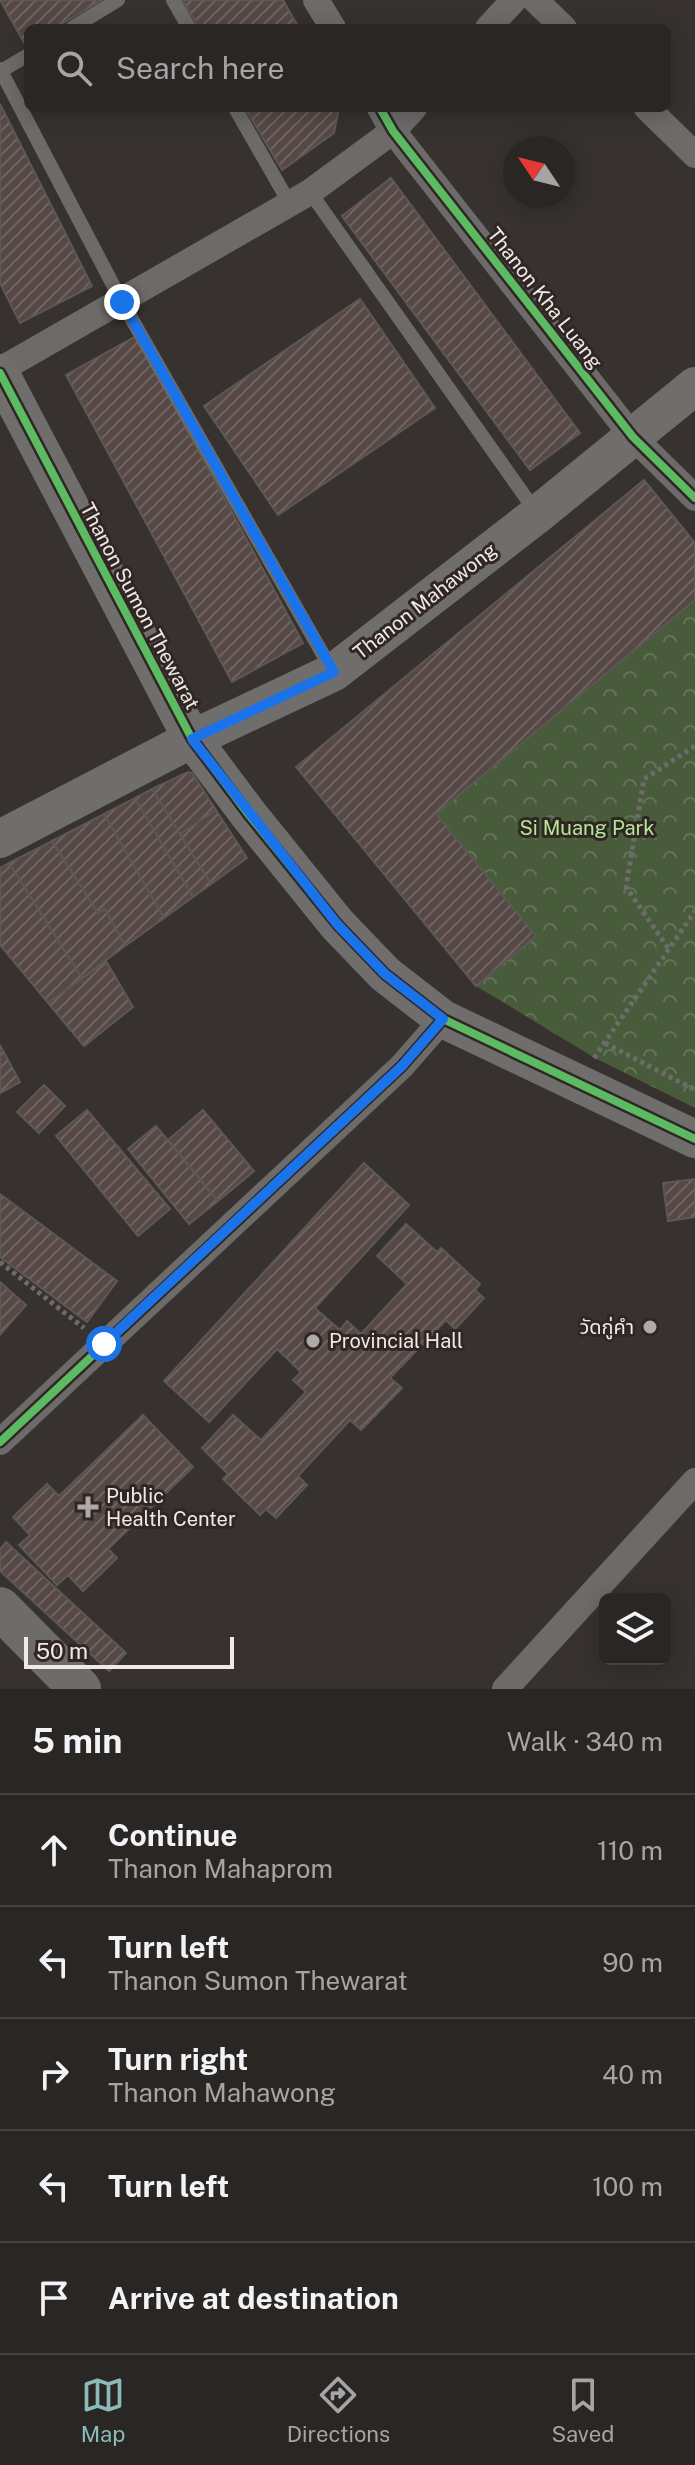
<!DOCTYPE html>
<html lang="en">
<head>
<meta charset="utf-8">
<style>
  body { margin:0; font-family:"Public Sans","Noto Sans Thai",sans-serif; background:#353231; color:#f1f3f6 }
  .controls { position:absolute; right:24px; bottom:24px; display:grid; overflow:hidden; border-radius:12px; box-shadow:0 4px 20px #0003 }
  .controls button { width:72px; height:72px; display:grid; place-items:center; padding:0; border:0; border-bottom:2px solid #454341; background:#292624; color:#f1f3f6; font:40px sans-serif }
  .compass { position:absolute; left:503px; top:136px; width:72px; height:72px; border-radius:50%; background:#292624; box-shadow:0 4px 20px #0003; rotate:305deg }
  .scale { position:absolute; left:24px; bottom:20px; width:210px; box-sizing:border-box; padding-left:8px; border:4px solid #f0e9e7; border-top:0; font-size:22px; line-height:28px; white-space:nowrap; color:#f0e9e7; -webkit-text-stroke:6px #302724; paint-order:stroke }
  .stop { position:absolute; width:24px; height:24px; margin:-18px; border:6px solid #1a73e8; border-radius:50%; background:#fff }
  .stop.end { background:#1a73e8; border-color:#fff; box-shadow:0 2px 8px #0008 }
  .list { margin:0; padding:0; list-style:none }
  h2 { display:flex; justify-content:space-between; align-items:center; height:104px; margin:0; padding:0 32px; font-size:34px }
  h2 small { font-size:26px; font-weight:400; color:#a5a5a6 }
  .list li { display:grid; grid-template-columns:52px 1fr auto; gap:24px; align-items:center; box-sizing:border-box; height:112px; padding:0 32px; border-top:2px solid #454341 }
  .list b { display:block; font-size:30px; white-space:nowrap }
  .list p { margin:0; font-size:26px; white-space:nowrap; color:#a5a5a6 }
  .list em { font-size:26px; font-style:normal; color:#a5a5a6 }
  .icon { flex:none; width:44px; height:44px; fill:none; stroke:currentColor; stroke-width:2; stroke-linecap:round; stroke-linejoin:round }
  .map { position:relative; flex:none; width:695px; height:1689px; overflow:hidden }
  .search { position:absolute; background:#292624; box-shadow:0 4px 20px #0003; left:24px; right:24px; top:24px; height:88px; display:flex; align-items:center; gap:20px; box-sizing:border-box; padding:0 28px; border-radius:12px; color:#a5a5a6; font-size:30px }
  .sheet { height:664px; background:#292624 }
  nav { display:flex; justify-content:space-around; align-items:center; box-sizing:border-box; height:112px; border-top:2px solid #454341; background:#292624; font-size:22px; color:#a5a5a6 }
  nav a { display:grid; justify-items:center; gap:4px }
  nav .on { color:#8bbbb9 }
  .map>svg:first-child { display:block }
  .park { fill:url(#park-crowns) }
  .building { fill:url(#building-hatch); stroke:#5c5856; stroke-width:2 }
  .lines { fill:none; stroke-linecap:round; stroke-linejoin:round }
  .path { stroke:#6e6c6b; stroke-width:5; stroke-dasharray:4 4; stroke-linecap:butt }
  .lane { stroke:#6d6b6a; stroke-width:14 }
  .street { stroke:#6d6b6a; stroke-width:26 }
  .secondary { stroke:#706e6c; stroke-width:38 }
  .primary { stroke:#6e6c6a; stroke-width:42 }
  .cycleway-casing { stroke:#302724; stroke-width:13 }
  .cycleway { stroke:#5cba63; stroke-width:8 }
  .route { stroke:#1a73e8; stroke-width:10 }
  .poi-dot { fill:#afa9a7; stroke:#302724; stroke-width:3 }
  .labels { text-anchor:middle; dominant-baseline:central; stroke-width:6; stroke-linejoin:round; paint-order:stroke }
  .street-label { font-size:20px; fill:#f0e9e7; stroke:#302724 }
  .park-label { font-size:20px; fill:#b3e796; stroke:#302724 }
  .poi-label { font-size:20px; fill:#f0e9e7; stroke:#302724; text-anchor:start }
</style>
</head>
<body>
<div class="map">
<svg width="695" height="1689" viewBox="0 0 695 1689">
  <defs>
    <pattern id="park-crowns" width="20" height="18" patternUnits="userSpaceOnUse" patternTransform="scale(2)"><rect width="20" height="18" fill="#485c3b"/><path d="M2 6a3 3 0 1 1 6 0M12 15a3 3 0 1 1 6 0" fill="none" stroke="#637357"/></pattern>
    <pattern id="building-hatch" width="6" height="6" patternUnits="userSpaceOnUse" patternTransform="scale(2)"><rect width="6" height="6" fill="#564845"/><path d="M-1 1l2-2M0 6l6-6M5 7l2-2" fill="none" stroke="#6f6260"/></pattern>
  </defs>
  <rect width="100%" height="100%" fill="#373230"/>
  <path class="park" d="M695,600V1108L595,1058L476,986L536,936L436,814Z"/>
  <path class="building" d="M0,0H102L55,28H28L26,46Z
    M182,0H283L299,28H199Z
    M0,104L92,286L20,323L0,283Z
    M245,108H339L334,133L282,170Z
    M391,178L580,433L530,470L342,216Z
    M360,299L435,408L278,515L204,406Z
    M136,336L303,643L232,682L66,375Z
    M644,480L695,543V600L436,814L536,936L476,986L296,767Z
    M188,772L192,773L216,810L180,834L152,789Z
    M152,789L211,884L193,897L135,798Z
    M135,798L193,897L164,918L104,814Z
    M216,810L247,858L211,884L180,834Z
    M104,814L164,918L125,946L105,909L98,913L52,841Z
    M52,841L98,913L105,909L125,946L82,978L9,863Z
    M9,863L82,978L48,1003L0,945V868Z
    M106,961L133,1007L84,1046L48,1003Z
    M0,1045L20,1082L0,1093Z
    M44,1085L65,1106L39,1133L17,1112Z
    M87,1110L170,1209L138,1236L56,1136Z
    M203,1110L254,1171L218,1201L168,1140Z
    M156,1126L218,1201L189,1224L128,1149Z
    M364,1163L409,1205L315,1308L340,1330L347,1321L361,1334L407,1284L377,1256L406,1224L437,1252L441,1248L480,1284L475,1290L484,1298L455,1329L446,1320L390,1378L402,1388L361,1430L350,1420L298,1476L307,1485L276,1518L266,1509L260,1515L223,1479L228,1474L202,1448L233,1415L261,1440L306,1392L293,1380L301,1372L277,1349L209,1422L164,1381Z
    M695,1179V1217L668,1221L663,1183Z
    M0,1194L117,1281L87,1322L0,1257Z
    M0,1282L26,1305L0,1335Z
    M143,1415L193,1467L108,1549L117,1558L83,1591L68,1575L57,1585L19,1545L30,1535L13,1517L47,1484L59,1496Z
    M6,1542L126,1653L109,1671L0,1571V1549Z"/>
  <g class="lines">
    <path class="path" d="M668,948L626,887L644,779L695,746
      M605,1043L695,1090
      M594,1058L695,911
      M0,1262L84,1328"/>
    <path class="lane" d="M173,0L189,28
      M72,28L118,0
      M0,69L122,302L333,672
      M1,71L28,55
      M235,108L290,204
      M310,192L536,512"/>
    <path class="street" d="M316,0L333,28
      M535,0L564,28
      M488,28L514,0
      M380,108L393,131L633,437L695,498
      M647,108L695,155
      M0,370L310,192L393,131L414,108
      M0,1442L402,1066L443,1019
      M505,1689L695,1481"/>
    <path class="secondary" d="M0,373L192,739L249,815L337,924L385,974L443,1019L695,1139
      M0,839L192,739L334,672L538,514L695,386"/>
    <path class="primary" d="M0,1608L80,1689"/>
    <defs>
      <path id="cycleway" d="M380,108L393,131L633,437L695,498
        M0,373L192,739L249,815L337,924L385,974L443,1019L695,1139
        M0,1442L402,1066L443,1019"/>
    </defs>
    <use href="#cycleway" class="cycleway-casing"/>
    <use href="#cycleway" class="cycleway"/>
  </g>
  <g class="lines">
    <path class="route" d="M104,1344L402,1066L443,1019L385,974L337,924L192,739L334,672L122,302"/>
  </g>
  <g class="poi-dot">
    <circle cx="650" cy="1327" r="8"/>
    <circle cx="313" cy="1341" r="8"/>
    <path d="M84 1495h8v8h8v8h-8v8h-8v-8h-8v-8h8z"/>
  </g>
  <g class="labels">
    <g class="street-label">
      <text transform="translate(545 298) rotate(52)">Thanon Kha Luang</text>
      <text transform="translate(425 601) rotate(-38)">Thanon Mahawong</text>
      <text transform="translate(140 606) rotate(62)">Thanon Sumon Thewarat</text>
    </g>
    <g class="park-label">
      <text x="587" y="828">Si Muang Park</text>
    </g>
    <g class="poi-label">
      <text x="634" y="1327" text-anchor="end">วัดกู่คำ</text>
      <text x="329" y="1341">Provincial Hall</text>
      <text x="106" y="1496">Public<tspan x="106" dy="23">Health Center</tspan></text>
    </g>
  </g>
</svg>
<div class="controls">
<button><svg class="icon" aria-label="layers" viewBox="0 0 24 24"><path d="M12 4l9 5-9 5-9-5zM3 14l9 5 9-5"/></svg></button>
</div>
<svg class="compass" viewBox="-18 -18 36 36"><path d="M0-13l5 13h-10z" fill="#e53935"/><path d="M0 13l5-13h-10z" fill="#a5a5a6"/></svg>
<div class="scale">50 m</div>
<div class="stop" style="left:104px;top:1344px"></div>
<div class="stop end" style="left:122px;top:302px"></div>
<div class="search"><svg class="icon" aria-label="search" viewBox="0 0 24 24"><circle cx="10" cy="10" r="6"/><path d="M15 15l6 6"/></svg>Search here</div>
</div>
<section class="sheet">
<h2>5 min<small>Walk · 340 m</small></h2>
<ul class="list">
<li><svg class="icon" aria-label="ahead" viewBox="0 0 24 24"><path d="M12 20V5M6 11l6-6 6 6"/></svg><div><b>Continue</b><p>Thanon Mahaprom</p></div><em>110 m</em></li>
<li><svg class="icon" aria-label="left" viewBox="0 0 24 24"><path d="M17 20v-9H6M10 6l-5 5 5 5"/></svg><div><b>Turn left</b><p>Thanon Sumon Thewarat</p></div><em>90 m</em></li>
<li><svg class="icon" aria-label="right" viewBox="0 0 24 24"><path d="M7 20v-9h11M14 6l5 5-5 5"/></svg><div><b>Turn right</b><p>Thanon Mahawong</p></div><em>40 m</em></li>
<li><svg class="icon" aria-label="left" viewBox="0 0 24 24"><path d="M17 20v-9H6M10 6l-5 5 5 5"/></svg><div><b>Turn left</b></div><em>100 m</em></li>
<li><svg class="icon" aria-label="arrive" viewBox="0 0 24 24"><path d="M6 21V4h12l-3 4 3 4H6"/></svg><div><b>Arrive at destination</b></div></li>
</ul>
</section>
<nav>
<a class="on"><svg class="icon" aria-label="map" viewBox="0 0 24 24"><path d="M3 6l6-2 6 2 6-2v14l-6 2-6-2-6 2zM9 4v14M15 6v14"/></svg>Map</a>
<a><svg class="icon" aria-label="directions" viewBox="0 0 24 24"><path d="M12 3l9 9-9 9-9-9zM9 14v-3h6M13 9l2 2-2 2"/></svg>Directions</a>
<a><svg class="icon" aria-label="saved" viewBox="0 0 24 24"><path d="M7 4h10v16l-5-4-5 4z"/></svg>Saved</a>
</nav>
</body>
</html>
